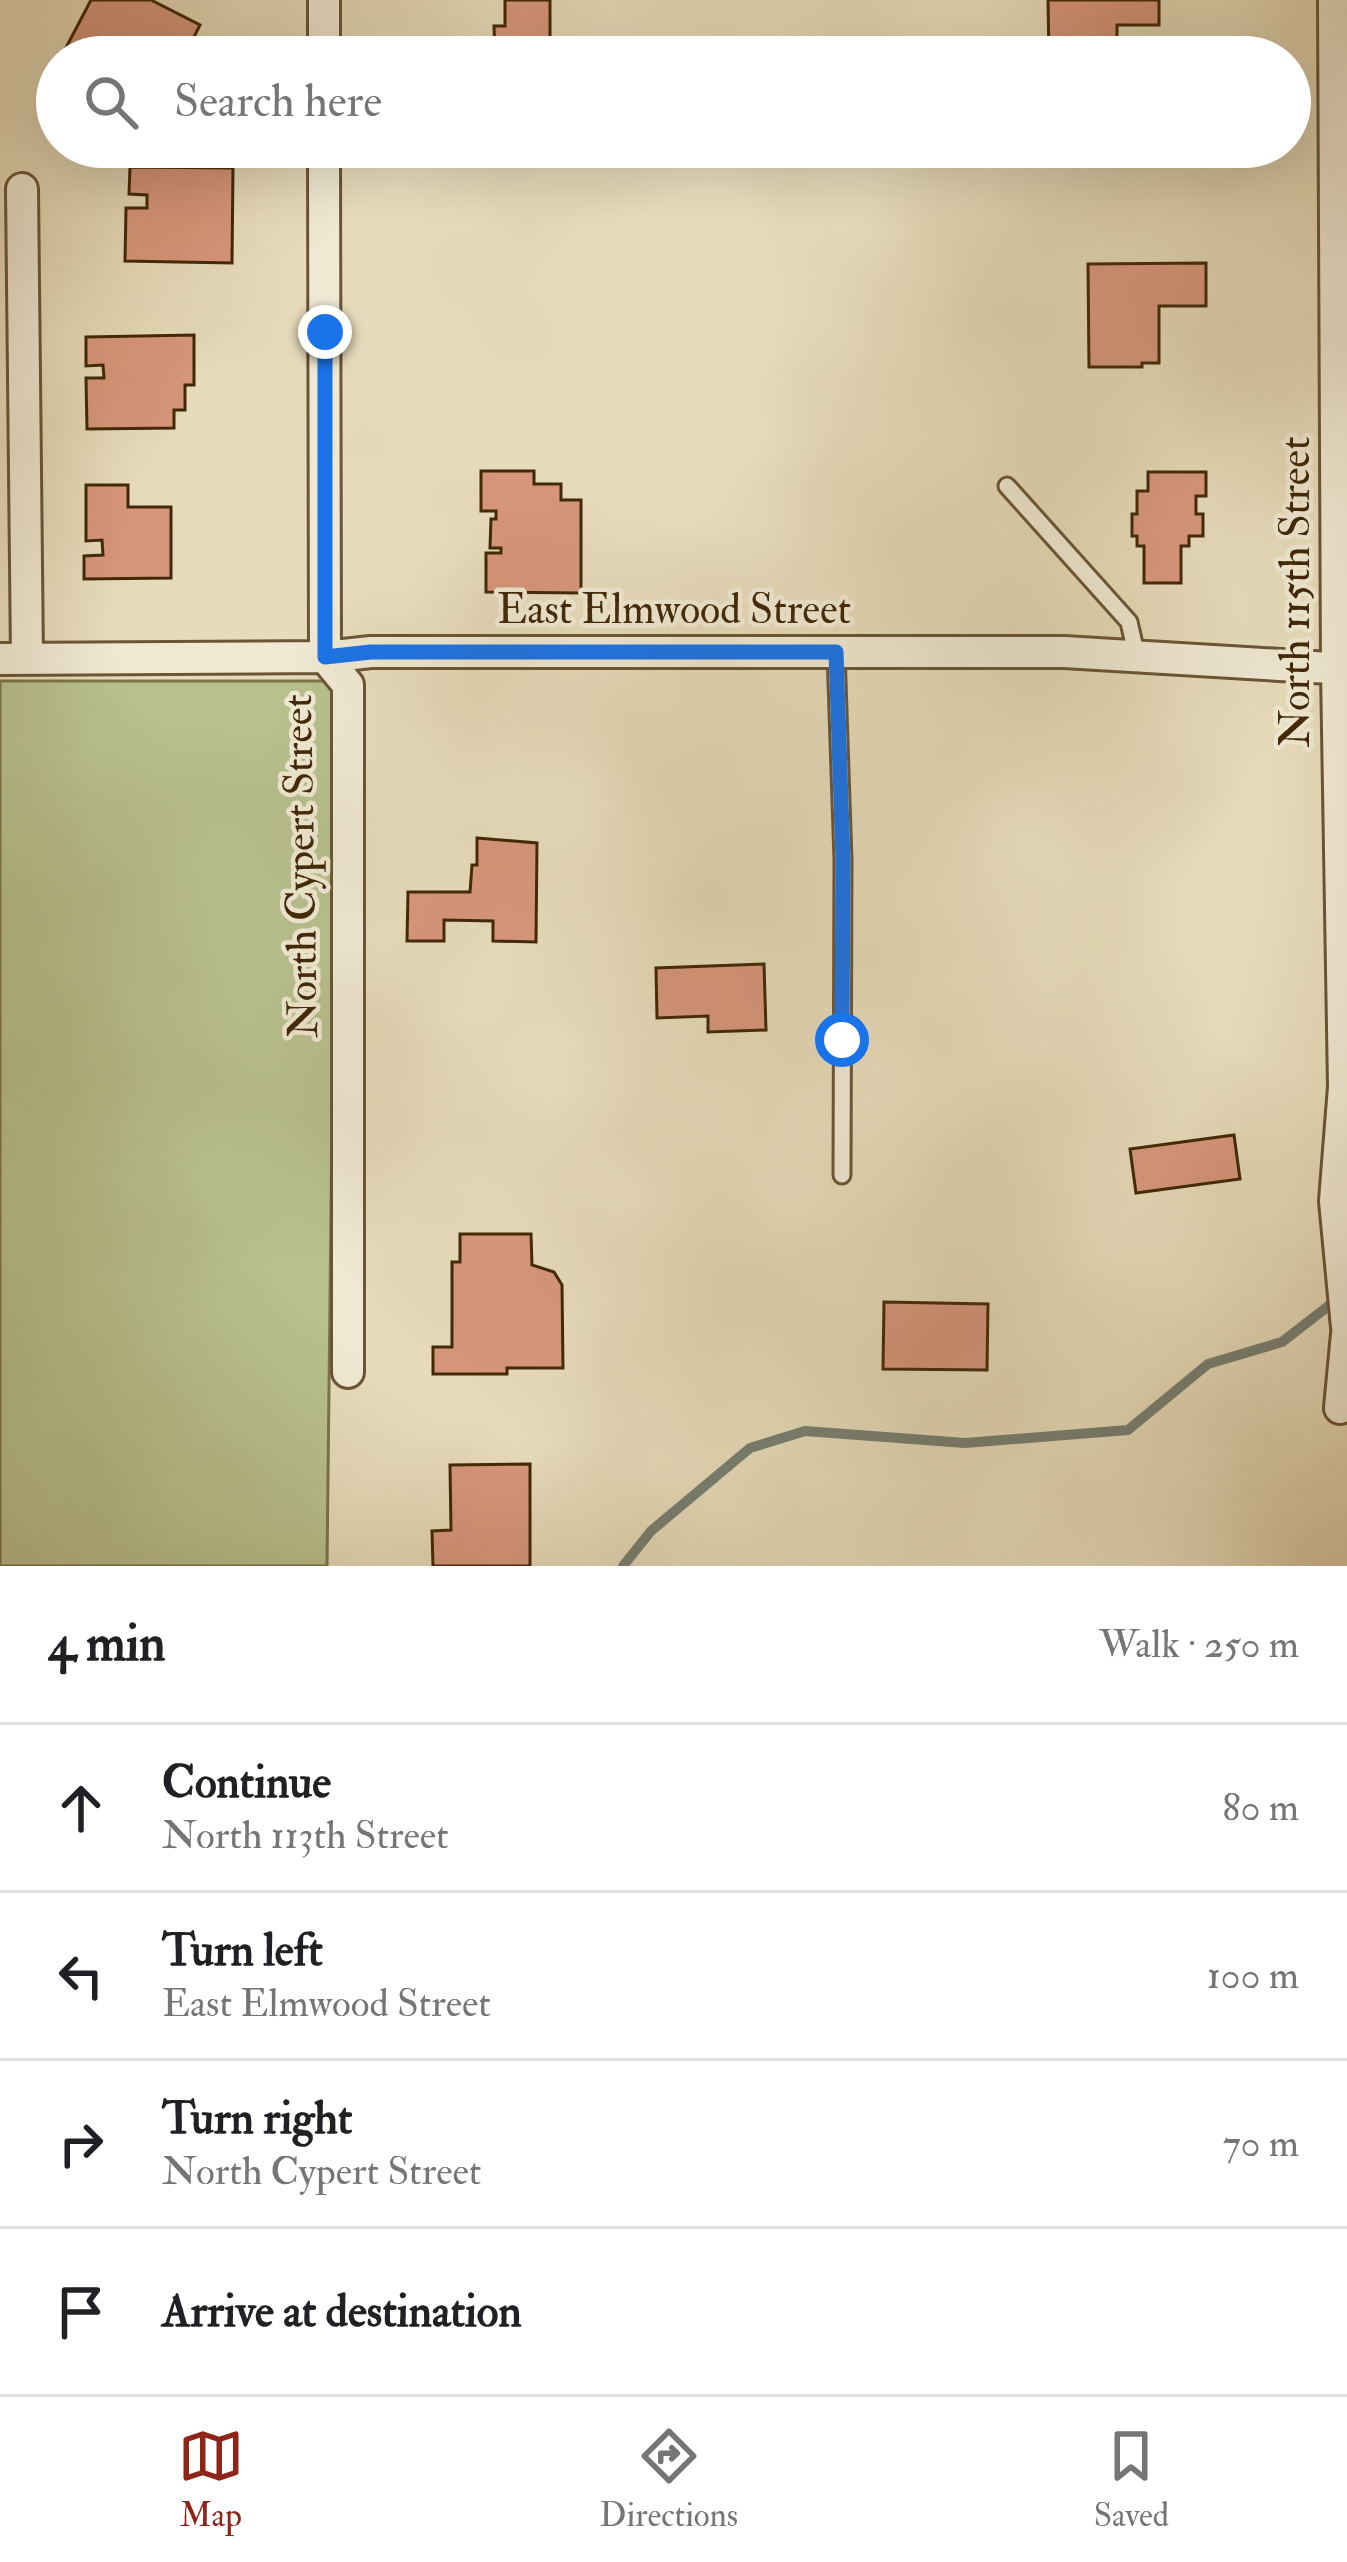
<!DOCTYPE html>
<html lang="en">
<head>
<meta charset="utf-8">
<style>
  body { margin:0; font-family:"IM FELL Double Pica",serif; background:#f2f2f2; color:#202124 }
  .stop { position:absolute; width:36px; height:36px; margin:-27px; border:9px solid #1a73e8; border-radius:50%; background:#fff }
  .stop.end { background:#1a73e8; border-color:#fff; box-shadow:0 3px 12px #0008 }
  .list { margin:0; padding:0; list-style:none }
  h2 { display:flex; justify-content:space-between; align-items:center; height:156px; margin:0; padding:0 48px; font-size:51px }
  h2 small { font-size:39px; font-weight:400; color:#757577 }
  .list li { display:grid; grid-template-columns:78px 1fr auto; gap:36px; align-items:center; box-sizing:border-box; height:168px; padding:0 48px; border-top:3px solid #e0e0e0 }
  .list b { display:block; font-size:45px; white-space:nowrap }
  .list p { margin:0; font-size:39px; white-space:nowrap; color:#757577 }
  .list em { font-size:39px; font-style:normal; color:#757577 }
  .icon { flex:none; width:66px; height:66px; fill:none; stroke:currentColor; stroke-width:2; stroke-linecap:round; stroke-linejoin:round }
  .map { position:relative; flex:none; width:1347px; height:1566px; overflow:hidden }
  .search { position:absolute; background:#fff; box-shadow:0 12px 48px #0002; left:36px; right:36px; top:36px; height:132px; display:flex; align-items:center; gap:30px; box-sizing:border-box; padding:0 42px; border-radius:66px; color:#757577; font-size:45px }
  .sheet { height:828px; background:#fff }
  nav { display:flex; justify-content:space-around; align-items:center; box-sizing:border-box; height:168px; border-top:3px solid #e0e0e0; background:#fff; font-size:33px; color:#757577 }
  nav a { display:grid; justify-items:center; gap:6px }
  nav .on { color:#8f2418 }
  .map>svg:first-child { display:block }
  .green { fill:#b7c08e; stroke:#7c744a; stroke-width:3 }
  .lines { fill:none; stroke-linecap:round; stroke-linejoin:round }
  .stream { stroke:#767f72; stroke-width:10 }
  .building { fill:#d7967c; stroke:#412807; stroke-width:3 }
  .lane-casing { stroke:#6a5534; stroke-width:21 }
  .street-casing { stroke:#6a5534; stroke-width:36 }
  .lane { stroke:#efe8d2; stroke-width:15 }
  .street { stroke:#efe8d2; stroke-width:30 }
  .route { stroke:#1a73e8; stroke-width:15 }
  .labels { text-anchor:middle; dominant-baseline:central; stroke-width:9; stroke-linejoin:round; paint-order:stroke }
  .street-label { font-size:42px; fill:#412807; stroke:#efe8d2 }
</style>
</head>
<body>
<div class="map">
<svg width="1347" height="1566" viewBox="0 0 1347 1566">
  <rect width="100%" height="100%" fill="#e6dbba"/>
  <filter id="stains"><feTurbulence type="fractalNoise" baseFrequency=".00167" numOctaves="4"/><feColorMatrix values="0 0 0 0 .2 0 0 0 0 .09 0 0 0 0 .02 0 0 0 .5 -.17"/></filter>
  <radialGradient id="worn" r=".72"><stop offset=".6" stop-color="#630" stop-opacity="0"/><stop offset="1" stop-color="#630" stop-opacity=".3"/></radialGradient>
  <path class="green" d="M0,681H337L327,1566H0Z"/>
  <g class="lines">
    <path class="stream" d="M623,1566L651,1531L750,1448L805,1431L965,1443L1128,1430L1208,1364L1282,1342L1340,1297"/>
  </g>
  <path class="building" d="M91,0H151L200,25L184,57H61Z
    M505,0H550V57H495L494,26H505Z
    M1048,0H1159V25H1117V57H1049Z
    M130,167L233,168L232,263L125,261L126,208H147V195L129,194Z
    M1206,263V306H1159V363H1142V367H1089L1088,264Z
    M194,335V385H185V410H174V428L87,429L86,378H104L103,365L86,366V337Z
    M481,471H534V484H561V500H581V593L486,592V553H501V548H490L491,519H496V511H481Z
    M1148,472H1206V496H1196V514H1203V536H1189V546H1181V583H1144V546H1137V536H1132V514H1137V491H1148Z
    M86,485H128V507H171V578L84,579V556L103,555L102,540L86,541Z
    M477,838L537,843L536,942L493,941V921L444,920V941H407L408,892H470L472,865H477Z
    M764,964L766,1030L708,1032V1016L657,1018L656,968Z
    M1234,1135L1240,1179L1136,1193L1130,1149Z
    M460,1234H531L532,1265L554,1272L562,1285L563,1368H507V1374H433V1347H452V1262H460Z
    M884,1302L988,1304L987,1370L883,1369Z
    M530,1464V1566H433L432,1531L451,1530L450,1465Z"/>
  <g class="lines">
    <defs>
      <path id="lane" d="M1007,486L1129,622L1137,657
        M836,652L843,860L842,1175"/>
      <path id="street" d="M324,0V57
        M1334,0L1337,670L1344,1087L1335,1201L1347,1327
        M324,147L325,657L348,685V1372
        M22,189L27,659
        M0,659L325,657L371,652H1064L1347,669
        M1340,1408L1347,1334"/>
    </defs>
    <use href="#lane" class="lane-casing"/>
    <use href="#street" class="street-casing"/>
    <use href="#lane" class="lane"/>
    <use href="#street" class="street"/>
  </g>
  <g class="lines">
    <path class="route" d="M325,332V657L371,652H836L843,860L842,1040"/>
  </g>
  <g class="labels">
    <g class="street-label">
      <text transform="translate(1296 592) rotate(-90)">North 115th Street</text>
      <text x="674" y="610">East Elmwood Street</text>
      <text transform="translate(301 866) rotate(-91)">North Cypert Street</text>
    </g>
  </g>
  <rect width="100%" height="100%" filter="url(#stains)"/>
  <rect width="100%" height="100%" fill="url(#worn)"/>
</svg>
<div class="stop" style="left:842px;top:1040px"></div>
<div class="stop end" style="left:325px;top:332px"></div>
<div class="search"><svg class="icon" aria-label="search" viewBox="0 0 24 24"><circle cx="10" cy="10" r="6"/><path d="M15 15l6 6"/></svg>Search here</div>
</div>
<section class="sheet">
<h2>4 min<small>Walk · 250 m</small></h2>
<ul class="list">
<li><svg class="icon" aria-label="ahead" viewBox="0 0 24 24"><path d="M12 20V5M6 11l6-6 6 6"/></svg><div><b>Continue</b><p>North 113th Street</p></div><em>80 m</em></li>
<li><svg class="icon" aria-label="left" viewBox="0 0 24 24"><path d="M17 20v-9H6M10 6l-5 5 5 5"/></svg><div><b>Turn left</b><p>East Elmwood Street</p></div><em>100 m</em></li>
<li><svg class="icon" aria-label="right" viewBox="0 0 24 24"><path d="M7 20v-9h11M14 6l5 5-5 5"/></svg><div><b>Turn right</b><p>North Cypert Street</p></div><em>70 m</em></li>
<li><svg class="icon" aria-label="arrive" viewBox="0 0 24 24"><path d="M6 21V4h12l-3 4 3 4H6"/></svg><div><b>Arrive at destination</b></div></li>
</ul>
</section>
<nav>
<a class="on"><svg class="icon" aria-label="map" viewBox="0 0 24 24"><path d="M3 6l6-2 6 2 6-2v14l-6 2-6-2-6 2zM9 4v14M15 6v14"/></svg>Map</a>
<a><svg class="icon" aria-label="directions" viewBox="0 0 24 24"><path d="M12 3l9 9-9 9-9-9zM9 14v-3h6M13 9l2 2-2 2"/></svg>Directions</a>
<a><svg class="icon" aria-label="saved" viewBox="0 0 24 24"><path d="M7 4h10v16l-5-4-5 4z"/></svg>Saved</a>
</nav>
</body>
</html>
